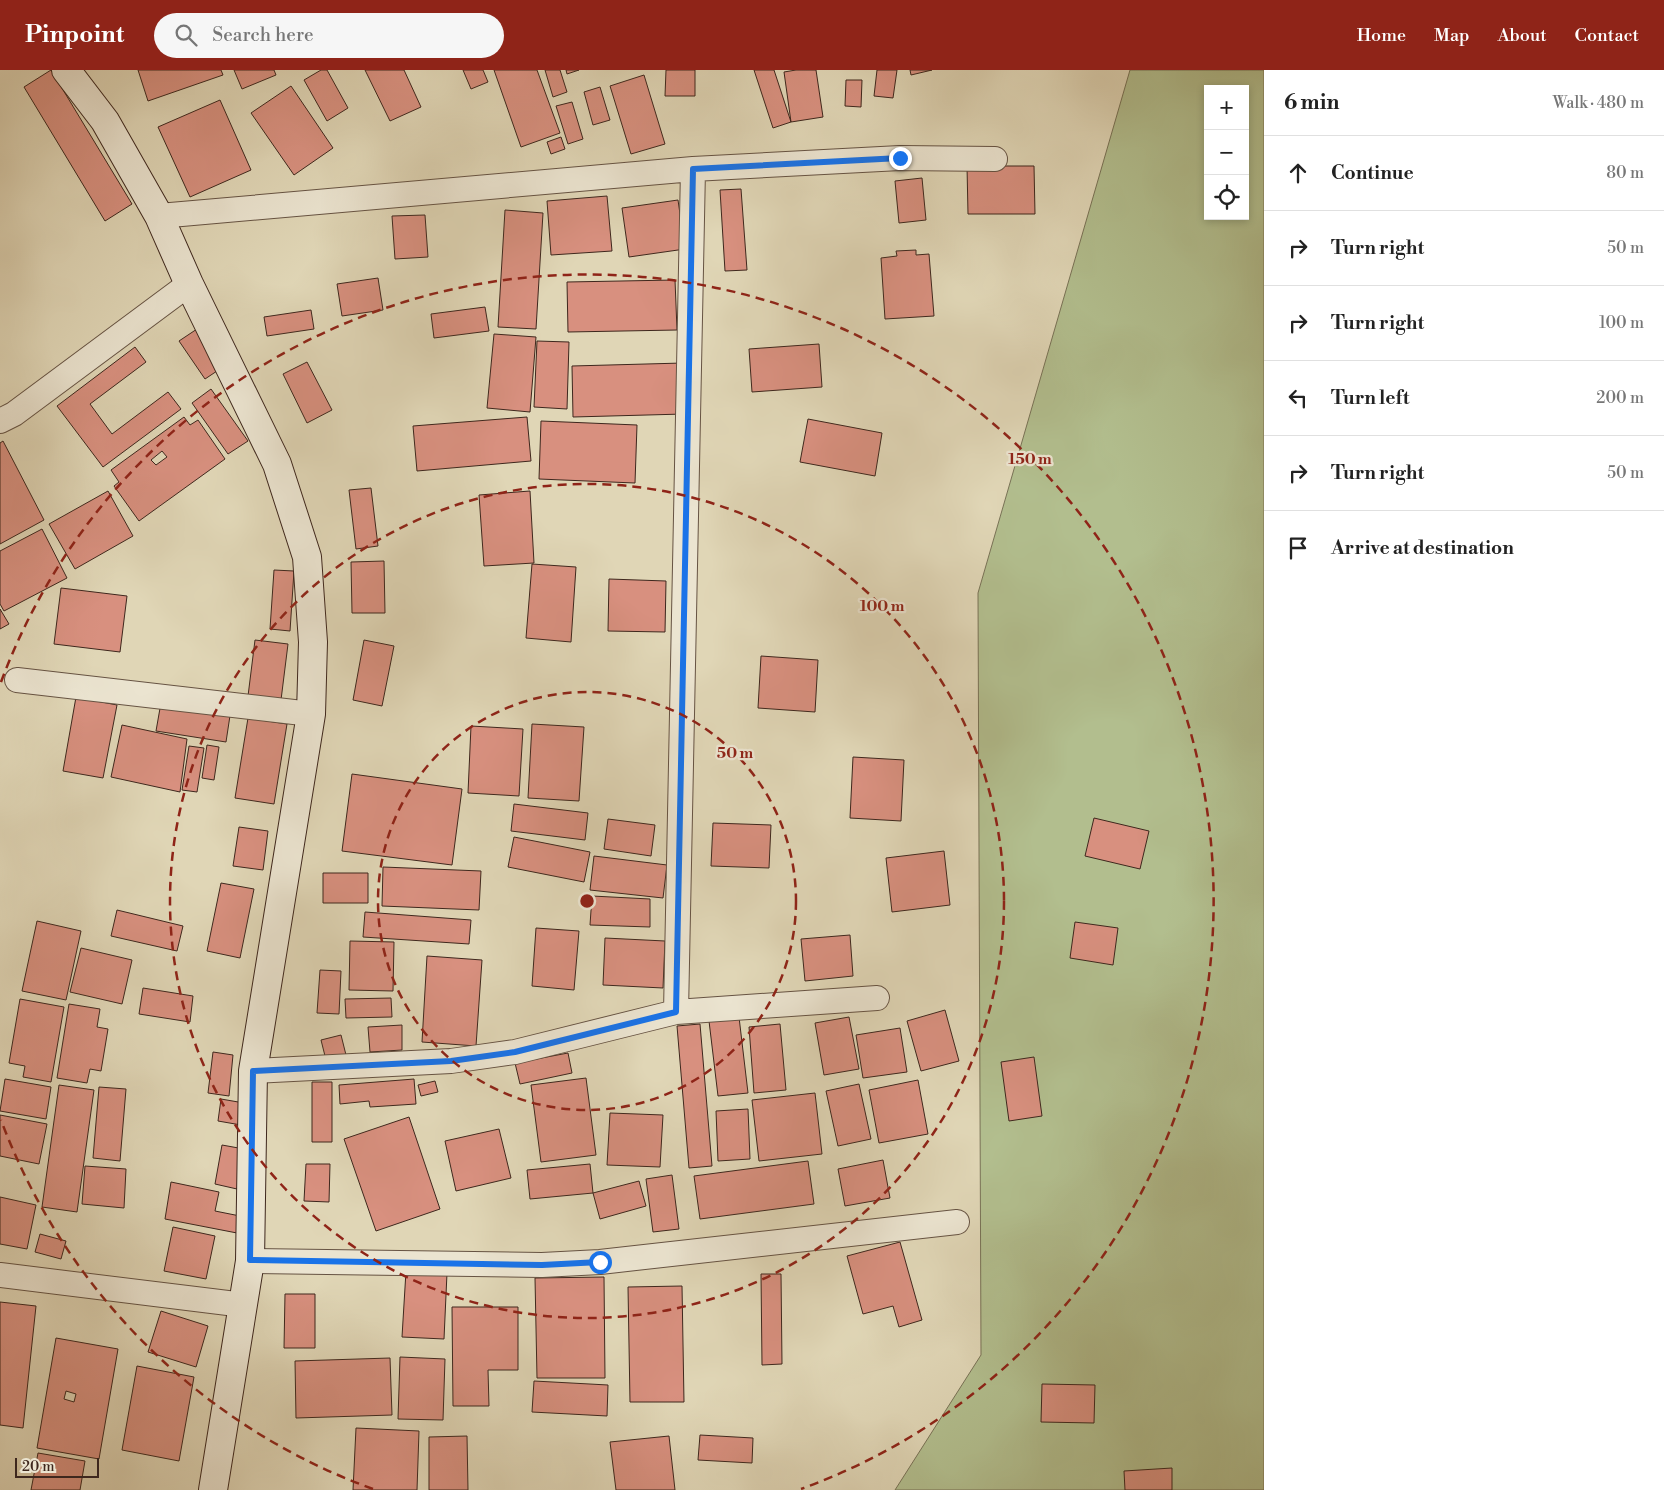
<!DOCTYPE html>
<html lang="en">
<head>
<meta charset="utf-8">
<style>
  body { margin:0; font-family:"Libre Bodoni",serif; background:#f6f6f6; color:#222 }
  .controls { position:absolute; right:15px; top:15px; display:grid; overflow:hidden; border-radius:0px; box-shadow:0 2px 8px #0003 }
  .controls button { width:45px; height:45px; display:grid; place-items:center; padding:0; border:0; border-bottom:1px solid #e0e0e0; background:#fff; color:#222; font:25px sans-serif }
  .scale { position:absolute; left:15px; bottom:12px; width:84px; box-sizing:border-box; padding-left:5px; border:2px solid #3e271d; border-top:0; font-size:14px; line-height:18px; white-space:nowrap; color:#3e271d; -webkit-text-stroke:4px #ebe4d0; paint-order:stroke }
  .stop { position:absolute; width:15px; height:15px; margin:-11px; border:4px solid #1a73e8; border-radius:50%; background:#fff }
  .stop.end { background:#1a73e8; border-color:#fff; box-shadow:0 1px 5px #0008 }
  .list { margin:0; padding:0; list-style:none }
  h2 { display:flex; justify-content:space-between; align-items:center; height:65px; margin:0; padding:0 20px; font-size:21px }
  h2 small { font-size:16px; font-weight:400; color:#767676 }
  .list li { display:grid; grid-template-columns:32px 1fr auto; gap:15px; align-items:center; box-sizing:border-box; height:75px; padding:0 20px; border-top:1px solid #e0e0e0 }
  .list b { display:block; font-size:19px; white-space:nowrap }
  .list em { font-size:16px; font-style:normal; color:#767676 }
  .icon { flex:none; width:28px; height:28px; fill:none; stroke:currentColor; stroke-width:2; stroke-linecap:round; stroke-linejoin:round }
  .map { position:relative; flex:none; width:1264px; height:1420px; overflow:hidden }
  header { display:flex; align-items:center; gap:30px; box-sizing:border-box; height:70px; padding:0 25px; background:#8f2418; color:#fff }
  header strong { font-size:24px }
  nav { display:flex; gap:28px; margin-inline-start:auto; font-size:18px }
  .search { width:350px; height:45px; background:#f6f6f6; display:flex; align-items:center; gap:12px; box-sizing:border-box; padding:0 18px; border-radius:28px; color:#767676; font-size:19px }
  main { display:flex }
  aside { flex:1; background:#fff }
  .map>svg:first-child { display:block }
  .green { fill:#b2be8e; stroke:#787256; fill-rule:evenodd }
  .building { fill:#d8907f; stroke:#3e271d; fill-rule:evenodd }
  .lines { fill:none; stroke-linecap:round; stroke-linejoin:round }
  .street-casing { stroke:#665343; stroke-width:26 }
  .secondary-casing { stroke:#3e271d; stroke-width:30 }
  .street { stroke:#ebe4d0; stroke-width:24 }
  .secondary { stroke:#ebe4d0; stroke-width:28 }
  .route { stroke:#1a73e8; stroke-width:6 }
  .ring { fill:none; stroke:#8f2418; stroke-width:2.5; stroke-dasharray:9 6 }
  .centre { fill:#8f2418; stroke:#ebe4d0; stroke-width:2.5 }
  .ring-label { font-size:15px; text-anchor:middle; font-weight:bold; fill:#8f2418; stroke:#ebe4d0; stroke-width:4.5; stroke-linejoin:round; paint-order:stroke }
</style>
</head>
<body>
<header>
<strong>Pinpoint</strong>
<div class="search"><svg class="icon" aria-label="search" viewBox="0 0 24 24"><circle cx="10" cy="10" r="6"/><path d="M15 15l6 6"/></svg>Search here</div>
<nav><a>Home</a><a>Map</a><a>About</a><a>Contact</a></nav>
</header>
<main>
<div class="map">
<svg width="1264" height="1420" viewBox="0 0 1264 1420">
  <rect width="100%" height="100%" fill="#e0d6b6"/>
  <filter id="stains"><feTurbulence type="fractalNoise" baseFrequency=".004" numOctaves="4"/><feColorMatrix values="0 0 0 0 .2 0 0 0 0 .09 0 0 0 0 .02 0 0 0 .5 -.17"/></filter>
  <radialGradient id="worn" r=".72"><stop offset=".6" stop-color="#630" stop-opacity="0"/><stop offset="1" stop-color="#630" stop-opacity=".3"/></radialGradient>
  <path class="green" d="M1130,0H1264V1420H895L981,1285L978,523ZM1208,19H1245V146H1208Z"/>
  <path class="building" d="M51,0L132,134L105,151L24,17Z
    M138,0H221L223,5L148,31Z
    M234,0H274L276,5L242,19Z
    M321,0H327L348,38L327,51L304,10Z
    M365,0H404L421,37L390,51Z
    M463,0H483L488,12L471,19Z
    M494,0H537L560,63L521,77Z
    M545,0H560L567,22L553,27Z
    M566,0H579L567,4Z
    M666,0H695V26H665Z
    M754,0H774L791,52L773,58Z
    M796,0H816L823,47L791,52L784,2Z
    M877,0H897L893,28L874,26Z
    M910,0H932L911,5Z
    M644,5L665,74L631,84L610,16Z
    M846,10H862L861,37L845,36Z
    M291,16L333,78L294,105L251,43Z
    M600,17L610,50L593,55L584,22Z
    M220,30L251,100L190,127L158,57Z
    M572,32L583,69L568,74L556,36Z
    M561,67L565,79L551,84L547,72Z
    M967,96H1034L1035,144H968Z
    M922,108L926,150L899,153L895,111Z
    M741,119L747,200L725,201L720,120Z
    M607,126L612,181L551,185L547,131Z
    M678,130L685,179L629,187L622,138Z
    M505,140L543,143L536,259L498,257Z
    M425,145L428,187L395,189L392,146Z
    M916,180V185L929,184L934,246L885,249L881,188L897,186L896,181Z
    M378,208L383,240L342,246L337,214Z
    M675,210L677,260L568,262L567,212Z
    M485,237L489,261L434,268L431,244Z
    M311,240L314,259L267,266L264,247Z
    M200,257L226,295L205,309L179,271Z
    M494,264L536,267L530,342L487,338Z
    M537,271L569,272L567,339L534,337Z
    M819,274L822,317L752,322L749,279Z
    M135,277L146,292L90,334L112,364L168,322L181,339L103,397L57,336Z
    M307,292L332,340L307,353L283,304Z
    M683,293L684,344L573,347L572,296Z
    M211,319L248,371L228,384L192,333Z
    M184,347L190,355L198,350L225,389L139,451L114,416L119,412L111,400ZM162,381L167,387L156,395L151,390Z
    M527,347L531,391L417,401L413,356Z
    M808,349L882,363L875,406L800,392Z
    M541,351L637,355L635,413L539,409Z
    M3,371L44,450L0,474V373Z
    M371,418L378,476L356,479L349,420Z
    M108,421L133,466L75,499L49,454Z
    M530,421L534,493L484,496L479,425Z
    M42,459L67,508L4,541L0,534V481Z
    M384,491L385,543H352L351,492Z
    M532,494L576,497L571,572L526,568Z
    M274,500L294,501L290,561L270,559Z
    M609,509L666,511L665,562L608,561Z
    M61,518L127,526L120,582L54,574Z
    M0,539L9,554L0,559Z
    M255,570L288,574L281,630L248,626Z
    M364,570L394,576L382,636L353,630Z
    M761,586L818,590L815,642L758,638Z
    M76,627L117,635L103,708L63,701Z
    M162,627L231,639L226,672L156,661Z
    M248,648L287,654L274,734L235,728Z
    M532,654L584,657L579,731L528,728Z
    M122,655L187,669L180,722L111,707Z
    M471,656L523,659L519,726L468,723Z
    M207,675L219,677L214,710L202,708Z
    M189,676L204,678L197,722L182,720Z
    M853,687L904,690L901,751L850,748Z
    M352,704L462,719L452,795L342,781Z
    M514,734L588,743L585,770L511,761Z
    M1094,748L1149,761L1140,799L1085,786Z
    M608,749L655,755L651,786L604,779Z
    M713,753L771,755L769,798L711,796Z
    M239,757L268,761L263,800L233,796Z
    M514,767L590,782L584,812L508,797Z
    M944,781L950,835L892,842L886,788Z
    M594,786L667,795L663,828L590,820Z
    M383,797L481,801L479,840L382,836Z
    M323,803H368V833H323Z
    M221,813L254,819L240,888L207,881Z
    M592,826L650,829V857L590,855Z
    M117,840L183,856L177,881L111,866Z
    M365,842L471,850L469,874L363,867Z
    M37,851L81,861L66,930L22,921Z
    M1075,852L1118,858L1113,895L1070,888Z
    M536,858L579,861L574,920L532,916Z
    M850,865L853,906L805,911L801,869Z
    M605,868L665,871L663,918L603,915Z
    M350,871L394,872L393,921L349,920Z
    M81,878L132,890L122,934L70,922Z
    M427,886L482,890L476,976L422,972Z
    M320,900L341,901L339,944L317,943Z
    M143,918L193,926L190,952L139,944Z
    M391,928L392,947L346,948L345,929Z
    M20,929L64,937L51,1012L23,1007L25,996L9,993Z
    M69,934L100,939L97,957L108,959L101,1001L90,999L87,1013L57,1008Z
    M945,940L959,991L921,1001L907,951Z
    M739,947L748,1023L718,1026L709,951Z
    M849,947L859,999L824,1005L815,953Z
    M700,954L712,1096L689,1098L677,956Z
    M780,954L786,1020L754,1023L749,957Z
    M402,955V980L370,982L368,957Z
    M900,958L907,1002L863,1008L856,965Z
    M341,965L346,985L326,990L321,970Z
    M213,982L233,985L229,1026L208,1023Z
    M568,983L572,1003L520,1014L515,993Z
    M1034,987L1042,1046L1009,1051L1001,992Z
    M586,1008L596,1085L541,1092L531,1015Z
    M5,1009L51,1017L46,1049L0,1041Z
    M414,1009L416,1034L370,1037L369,1031L340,1034L339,1015Z
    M918,1010L928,1064L879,1073L869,1020Z
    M435,1011L438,1022L421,1026L418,1015Z
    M312,1012H332V1072H312Z
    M859,1014L871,1069L838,1076L826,1021Z
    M59,1015L94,1020L77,1142L42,1137Z
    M99,1017L126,1019L120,1091L93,1088Z
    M815,1023L822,1084L759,1091L752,1030Z
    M221,1029L244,1033L241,1055L218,1051Z
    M748,1039L750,1089L718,1091L716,1041Z
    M610,1043L663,1045L660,1097L607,1095Z
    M0,1045L47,1054L39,1094L0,1086Z
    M409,1047L440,1139L376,1161L344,1069Z
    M499,1059L511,1108L456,1121L445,1071Z
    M222,1075L244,1079L237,1119L215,1114Z
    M883,1090L890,1128L845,1136L838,1099Z
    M808,1091L814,1134L700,1149L694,1106Z
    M306,1094H330L329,1132L304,1131Z
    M590,1094L593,1123L530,1129L527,1100Z
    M85,1096L126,1099L124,1138L82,1134Z
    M672,1105L679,1159L653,1162L646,1109Z
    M639,1111L646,1136L600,1149L593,1123Z
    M171,1112L219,1122L215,1141L240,1146L237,1163L165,1149Z
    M0,1127L36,1135L27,1179L0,1174Z
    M173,1157L215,1166L206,1209L164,1201Z
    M40,1164L66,1171L61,1189L35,1182Z
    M900,1172L922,1250L899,1257L893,1236L863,1244L847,1186Z
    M406,1201L447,1203L444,1269L402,1267Z
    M761,1204H781L782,1294L762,1295Z
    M604,1207L605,1308H537L535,1208Z
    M682,1216L684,1332H630L628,1217Z
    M285,1224H315V1278H284Z
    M0,1232L36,1236L23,1358L0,1355Z
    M452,1237H518V1300H488L489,1336H453Z
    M161,1241L208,1256L196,1297L148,1282Z
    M56,1268L118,1279L99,1389L37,1378ZM66,1321L76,1324L74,1332L64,1329Z
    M400,1287L445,1289L443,1350L398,1349Z
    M390,1288L392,1345L296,1348L295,1291Z
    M137,1296L194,1307L179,1391L122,1380Z
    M534,1311L608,1315L607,1346L532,1342Z
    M1042,1314L1095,1315L1094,1353L1041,1352Z
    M356,1358L419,1361L417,1420H353Z
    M700,1365L753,1368L752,1393L698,1390Z
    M467,1366L468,1420H429V1367Z
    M669,1366L675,1420H616L610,1372Z
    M38,1383L85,1391L80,1420H31Z
    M1172,1398V1420H1125L1124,1401Z"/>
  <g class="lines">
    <defs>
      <path id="street" d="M159,146L693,99L900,88L995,89
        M0,351L14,344L189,214
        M17,610L311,644
        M676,942L877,928
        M253,1001L451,991L515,982L676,942L693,99
        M250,1191L542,1195L600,1192L957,1152
        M0,1205L244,1235"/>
      <path id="secondary" d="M66,0L105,51L159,146L189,214L277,394L307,487L313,572L311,644L253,1001L250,1191L213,1420"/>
    </defs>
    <use href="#street" class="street-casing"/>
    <use href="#secondary" class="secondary-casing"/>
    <use href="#street" class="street"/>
    <use href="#secondary" class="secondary"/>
  </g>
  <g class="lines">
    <path class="route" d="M600,1192L542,1195L250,1190L253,1001L451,991L515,982L676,942L693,99L900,88"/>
  </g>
  <g class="ring">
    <circle cx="587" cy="831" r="209"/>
    <circle cx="587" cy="831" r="417"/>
    <path d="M373 1419A626 626 0 0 1 1 1050M1 612A626 626 0 1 1 801 1419"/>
  </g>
  <circle cx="587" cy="831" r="8" class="centre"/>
  <g class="ring-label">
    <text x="1030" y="394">150 m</text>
    <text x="882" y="541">100 m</text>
    <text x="735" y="688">50 m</text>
  </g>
  <rect width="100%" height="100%" filter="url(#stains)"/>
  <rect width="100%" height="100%" fill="url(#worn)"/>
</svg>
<div class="controls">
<button>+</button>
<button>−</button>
<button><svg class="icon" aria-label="locate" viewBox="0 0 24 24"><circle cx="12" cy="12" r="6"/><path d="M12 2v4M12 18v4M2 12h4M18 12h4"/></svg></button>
</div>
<div class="scale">20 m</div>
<div class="stop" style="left:600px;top:1192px"></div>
<div class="stop end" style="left:900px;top:88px"></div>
</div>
<aside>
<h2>6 min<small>Walk · 480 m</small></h2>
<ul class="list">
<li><svg class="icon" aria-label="ahead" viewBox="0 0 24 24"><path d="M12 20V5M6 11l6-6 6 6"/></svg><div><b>Continue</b></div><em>80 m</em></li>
<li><svg class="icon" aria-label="right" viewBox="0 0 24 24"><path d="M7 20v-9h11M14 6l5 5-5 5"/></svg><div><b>Turn right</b></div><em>50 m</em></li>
<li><svg class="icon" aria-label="right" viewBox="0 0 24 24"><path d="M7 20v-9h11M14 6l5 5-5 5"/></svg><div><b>Turn right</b></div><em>100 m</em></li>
<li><svg class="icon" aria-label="left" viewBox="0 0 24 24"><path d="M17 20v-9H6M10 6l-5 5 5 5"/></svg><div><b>Turn left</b></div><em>200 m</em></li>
<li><svg class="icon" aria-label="right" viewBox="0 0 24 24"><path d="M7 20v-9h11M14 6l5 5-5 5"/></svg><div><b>Turn right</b></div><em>50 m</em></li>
<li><svg class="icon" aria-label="arrive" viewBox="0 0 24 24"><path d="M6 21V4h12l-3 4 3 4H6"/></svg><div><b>Arrive at destination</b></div></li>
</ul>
</aside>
</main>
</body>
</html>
